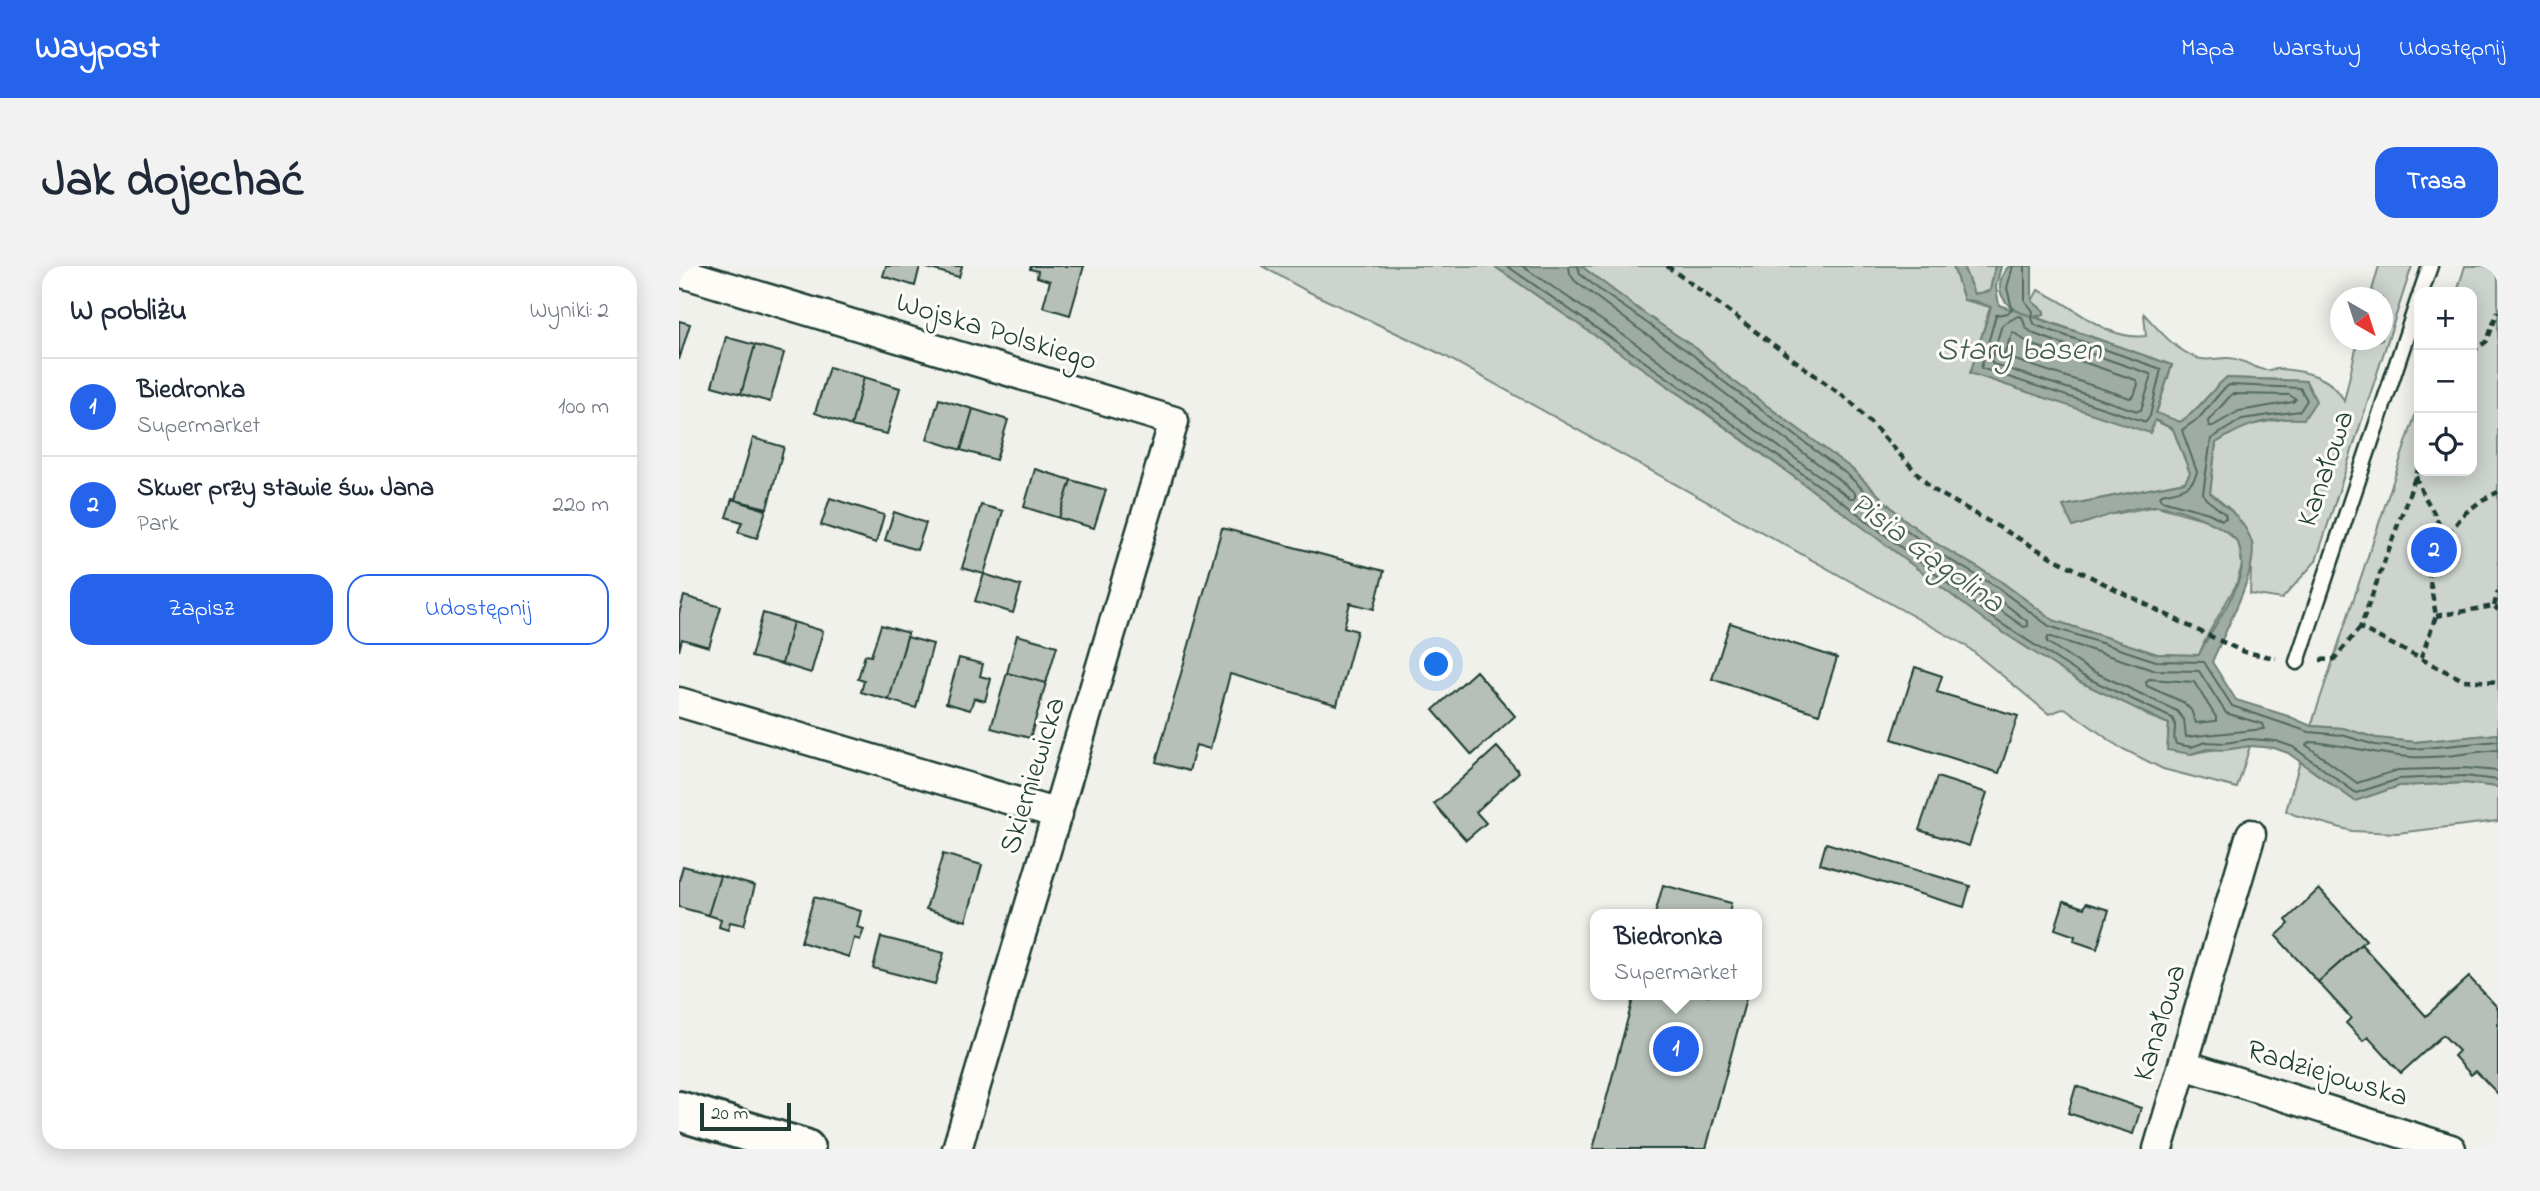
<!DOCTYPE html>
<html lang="pl">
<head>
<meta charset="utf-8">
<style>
  body { margin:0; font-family:"Indie Flower",sans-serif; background:#f2f2f3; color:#1f2937 }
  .controls { position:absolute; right:21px; top:21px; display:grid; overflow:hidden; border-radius:14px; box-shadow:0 4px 18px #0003 }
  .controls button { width:63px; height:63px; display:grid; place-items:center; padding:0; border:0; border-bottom:2px solid #e0e1e3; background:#fff; color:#1f2937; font:35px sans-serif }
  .compass { position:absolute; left:1651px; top:21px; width:63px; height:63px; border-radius:50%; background:#fff; box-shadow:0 4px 18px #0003; rotate:141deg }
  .scale { position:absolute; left:21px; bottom:18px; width:91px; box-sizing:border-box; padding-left:7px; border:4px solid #1f3d34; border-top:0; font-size:19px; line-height:24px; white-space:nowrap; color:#1f3d34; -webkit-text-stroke:5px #fdfcf7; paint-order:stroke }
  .you { position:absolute; left:758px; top:399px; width:24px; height:24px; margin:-18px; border:5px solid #fff; border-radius:50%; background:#1a73e8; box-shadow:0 0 0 10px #1a73e833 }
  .badge { display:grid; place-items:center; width:46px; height:46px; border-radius:50%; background:#2563eb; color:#fff; font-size:23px; font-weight:700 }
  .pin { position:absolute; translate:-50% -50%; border:4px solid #fff; box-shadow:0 2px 7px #0006 }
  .popup { position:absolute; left:911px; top:643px; width:172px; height:91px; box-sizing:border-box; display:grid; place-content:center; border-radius:14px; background:#fff; filter:drop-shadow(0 2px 5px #0005); font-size:23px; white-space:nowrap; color:#747a83 }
  .popup b { font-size:26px; color:#1f2937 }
  .popup::after { content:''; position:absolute; left:50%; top:100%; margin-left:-14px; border:14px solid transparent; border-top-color:#fff }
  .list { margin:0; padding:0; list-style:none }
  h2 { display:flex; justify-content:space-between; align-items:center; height:91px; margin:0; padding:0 28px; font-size:30px }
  h2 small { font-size:23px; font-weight:400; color:#747a83 }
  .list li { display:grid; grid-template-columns:46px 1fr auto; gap:21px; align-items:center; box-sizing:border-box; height:98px; padding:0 28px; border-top:2px solid #e0e1e3 }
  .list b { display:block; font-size:26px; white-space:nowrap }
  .list p { margin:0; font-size:23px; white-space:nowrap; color:#747a83 }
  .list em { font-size:23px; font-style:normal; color:#747a83 }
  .actions { display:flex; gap:14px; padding:21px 28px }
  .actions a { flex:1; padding:16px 0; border:2px solid #2563eb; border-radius:21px; text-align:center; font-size:24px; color:#2563eb }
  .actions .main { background:#2563eb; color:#fff }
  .icon { flex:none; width:38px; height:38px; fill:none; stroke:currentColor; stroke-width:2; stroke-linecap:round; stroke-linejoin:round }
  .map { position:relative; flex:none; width:1819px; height:883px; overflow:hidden; border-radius:21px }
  header { display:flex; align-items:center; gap:42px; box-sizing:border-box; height:98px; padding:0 35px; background:#2563eb; color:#fff }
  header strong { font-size:33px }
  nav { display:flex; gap:38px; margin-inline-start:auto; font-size:24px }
  .intro { display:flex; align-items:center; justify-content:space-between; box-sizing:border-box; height:168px; padding:0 42px }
  h1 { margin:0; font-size:49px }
  .button { padding:18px 32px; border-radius:21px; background:#2563eb; color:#fff; font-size:24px; font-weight:700 }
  main { display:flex; gap:42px; padding:0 42px }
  aside { flex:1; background:#fff; border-radius:21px; box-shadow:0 4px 18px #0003 }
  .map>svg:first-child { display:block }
  .green { fill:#cdd3cd; stroke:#768880; stroke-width:2 }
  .water { fill:#9faca4; stroke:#6c8077; stroke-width:2 }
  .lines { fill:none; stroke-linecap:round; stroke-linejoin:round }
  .shore { stroke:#526961; stroke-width:2 }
  .building { fill:#b6bfb8; stroke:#1f3d34; stroke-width:2 }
  .lane-casing { stroke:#1f3d34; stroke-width:19 }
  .street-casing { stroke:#1f3d34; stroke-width:33 }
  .secondary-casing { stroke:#1f3d34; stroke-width:44 }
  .path { stroke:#1f3d34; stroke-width:4.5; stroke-dasharray:7 5; stroke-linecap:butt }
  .lane { stroke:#fdfcf7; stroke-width:14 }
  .street { stroke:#fdfcf7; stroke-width:28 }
  .secondary { stroke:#fdfcf7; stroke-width:38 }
  .labels { text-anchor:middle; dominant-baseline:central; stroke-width:6; stroke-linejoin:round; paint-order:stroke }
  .street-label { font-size:30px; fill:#1f3d34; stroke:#fdfcf7 }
  .water-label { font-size:32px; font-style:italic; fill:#455e56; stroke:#fdfcf7 }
</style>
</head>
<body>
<header>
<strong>Waypost</strong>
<nav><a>Mapa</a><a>Warstwy</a><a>Udostępnij</a></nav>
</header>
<div class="intro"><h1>Jak dojechać</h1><a class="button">Trasa</a></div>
<main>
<aside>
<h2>W pobliżu<small>Wyniki: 2</small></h2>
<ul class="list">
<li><span class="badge">1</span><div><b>Biedronka</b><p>Supermarket</p></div><em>100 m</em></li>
<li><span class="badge">2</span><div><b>Skwer przy stawie św. Jana</b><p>Park</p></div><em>220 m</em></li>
</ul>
<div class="actions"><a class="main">Zapisz</a><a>Udostępnij</a></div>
</aside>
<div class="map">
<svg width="1819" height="883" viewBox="0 0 1819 883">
  <rect width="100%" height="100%" fill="#f0f1eb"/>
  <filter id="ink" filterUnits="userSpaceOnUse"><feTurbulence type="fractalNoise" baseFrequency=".0143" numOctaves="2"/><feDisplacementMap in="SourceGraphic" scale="14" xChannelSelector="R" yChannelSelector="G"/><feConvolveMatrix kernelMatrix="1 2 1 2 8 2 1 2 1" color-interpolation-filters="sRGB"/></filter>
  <g filter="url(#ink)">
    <path class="green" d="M583,0H815L944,88L1169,250L1469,450L1490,458L1489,468L1512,488C1531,482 1551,483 1571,480L1558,522L1484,503L1440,481L1386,442L1370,448L1286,379L762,88L628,25Z
      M902,0H1274L1285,34L1311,41L1292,107L1471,166L1475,154L1494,163L1511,207L1506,216L1384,240L1436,248L1478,240L1528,254L1542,261L1560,277L1563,299L1557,319L1528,370L1520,389L1478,388L1374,354L1320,314L1258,278L1221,250L1173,203L1048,110L1018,83L966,48Z
      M1284,0H1316L1311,25L1295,28Z
      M1700,0H1733L1637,295L1603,333L1571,328L1573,278L1553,245L1531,227L1537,177L1565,160L1609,152H1625L1627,115L1547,112C1530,126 1520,144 1501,156L1477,148L1493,99L1357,51L1365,49L1353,35L1359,24C1396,38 1424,75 1467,70L1465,48C1482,66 1495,83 1518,92C1528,96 1540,91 1550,92C1563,92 1575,103 1586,104C1591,105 1596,102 1602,103C1627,105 1654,111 1665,135L1679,74H1703V32L1691,31Z
      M1786,0H1819V468L1736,476L1697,472L1664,462L1632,460L1740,138V205H1793V26H1778Z
      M1621,496L1676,535L1720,520L1786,517L1819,521V555L1718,567L1673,565L1616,549L1607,545Z"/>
    <path class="water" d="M815,0H902L966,48L1018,83L1048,110L1173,203L1221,250L1258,278L1320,314L1374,354L1478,388L1520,389C1531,363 1563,325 1563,297C1563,292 1561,281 1559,277C1548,259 1497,240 1477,240C1454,239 1417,254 1394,261L1384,240L1506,216L1511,207L1494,163L1476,154L1471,167L1291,107L1312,41L1296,35L1285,34L1274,0H1284L1295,28L1311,25L1316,0H1322L1317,21L1320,39L1493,99L1477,147L1501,156C1520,145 1530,126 1547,112L1627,115L1637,135L1625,153C1590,151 1566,158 1537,177L1531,227C1548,241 1566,254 1573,277C1580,303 1544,369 1533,396L1557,434L1609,450L1632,460L1664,462L1697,472L1736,476L1819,468V521L1786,517L1720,520L1676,535L1609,487L1595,482L1571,480L1546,484L1528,483L1512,488L1488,484L1490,458L1401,416L1308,356L1169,250L1008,133Z
      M1330,0H1353V35L1365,45V49C1336,55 1305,26 1330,0Z"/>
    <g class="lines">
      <path class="shore" d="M828,0L1012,128L1174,244L1312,351L1404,410L1493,452C1500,460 1492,470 1497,478L1512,481L1527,476L1546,477L1571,473L1597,475L1614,481L1677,527L1720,513L1785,510L1819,514
        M843,0L953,75L1171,232H1176V227L1163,216L1039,122L1008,96L957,61L896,15L891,8L890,0
        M899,0L901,8L922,25L1014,89L1044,115L1169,209L1217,256L1254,284L1316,320L1370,360L1477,395L1525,396L1553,440L1630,466L1663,469L1696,479L1735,483L1819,475
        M1334,0L1328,22L1333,42L1329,47L1317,49L1302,102L1467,156L1471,150L1482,103L1356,59L1353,53L1354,45L1346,35V0
        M1339,50L1343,51L1347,62L1355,68L1471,108L1472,112L1462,144L1458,145L1314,98L1312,94L1323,59Z
        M1334,66L1351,78L1457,114L1459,118L1455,130L1451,132L1327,91L1325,87Z
        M1550,119L1621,122L1628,134L1621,145L1563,153L1532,173L1524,227L1527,233L1546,248L1547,252L1543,254L1530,247L1483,234L1481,230L1483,228C1500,224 1513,224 1518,206L1503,164L1520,152L1542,126Z
        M1553,128L1610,129L1617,133L1614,136L1560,145L1534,160H1530L1529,155Z
        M1290,315L1312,327L1349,356V360L1345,361L1288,321L1287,318Z
        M1369,370L1474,404L1520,405L1547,447L1583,458L1585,463L1507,471L1505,454L1498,445L1409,403L1368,376Z
        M1470,413L1515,416L1537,451V455L1517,457L1512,444L1504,436L1468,420L1467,416Z
        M1819,484C1790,486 1761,493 1732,491C1698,489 1665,478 1631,476L1627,479L1678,517L1719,504L1785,502L1819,505"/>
    </g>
    <path class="building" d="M207,0H241L236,20L204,10Z
      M241,0H283L280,11Z
      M352,0H405L391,49L364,41L371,15L358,11L359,5L351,3Z
      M0,55L11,58L0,94Z
      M47,71L76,79L62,128L33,120Z
      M76,79L105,87L91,136L62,128Z
      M150,101L185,111L172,160L136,147Z
      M185,111L221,122L208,168L172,160Z
      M260,133L294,143L282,184L248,173Z
      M294,143L329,154L317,194L282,184Z
      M74,172L105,181L88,242L56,234Z
      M356,203L392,214L380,252L345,241Z
      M392,214L427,224L415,262L380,252Z
      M151,232L205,249L197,277L142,259Z
      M53,233L87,244L78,272L59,266L63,256L47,251Z
      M302,239L324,245L305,308L283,302Z
      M215,246L247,257L238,284L206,274Z
      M543,262L705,305L695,343L671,337L665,361L678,365L658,439L551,408L531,483L517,479L510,505L477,496Z
      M305,308L342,320L334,347L296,335Z
      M5,330L42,341L30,381L3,373L0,385V348Z
      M84,347L114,356L103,398L72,391Z
      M114,356L144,365L132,407L103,398Z
      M1051,357L1158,392L1140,448L1033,413Z
      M202,359L229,367L210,434L182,426L185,415L179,413L186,389L192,390Z
      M338,369L378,380L367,417L328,407Z
      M228,371L254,378L237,442L210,434Z
      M280,392L304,398L301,410L312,413L306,435L295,432L291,444L267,437Z
      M1236,401L1263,410L1258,426L1339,450L1320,507L1213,473Z
      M797,405L836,450L793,489L754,444Z
      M328,407L367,417L351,472L312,462Z
      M818,481L840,506L797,546L807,557L787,574L755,538Z
      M1258,511L1308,527L1290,580L1240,564Z
      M1147,577L1291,620L1285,641L1141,598Z
      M264,588L303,599L287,655L247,643Z
      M4,600L41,610L29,649L0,641V615Z
      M41,610L76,620L65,659L51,656L49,664L40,661L42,653L29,649Z
      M984,619L1052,637L1050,648H976Z
      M1640,623L1687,674L1639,716L1597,670L1610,658L1607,654Z
      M135,631L182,645L178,661L185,663L181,674L175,672L170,691L122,676Z
      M1385,635L1405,642L1407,637L1430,644L1418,683L1395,675L1396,670L1376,663Z
      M202,671L265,687L256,718L194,702Z
      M1682,678L1747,750L1790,711L1819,742V828L1797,805L1792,809L1775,790L1780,785L1764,769L1722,807L1689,771L1684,775L1667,757L1672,752L1639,716Z
      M955,729H1068L1027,883H914Z
      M1397,820L1462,842L1454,868L1389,847Z"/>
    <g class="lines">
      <defs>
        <path id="lane" d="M1742,26L1751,0
          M1618,396L1740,32"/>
        <path id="street" d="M0,6L495,155L278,883
          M0,436L379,548
          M1505,799L1772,883
          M1479,883L1572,568"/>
        <path id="secondary" d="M0,845L126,883"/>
      </defs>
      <use href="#lane" class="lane-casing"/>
      <use href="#street" class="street-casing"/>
      <use href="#secondary" class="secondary-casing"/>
      <path class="path" d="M988,0L1172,136L1253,223L1372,291L1516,363L1565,386L1597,392
        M1793,86L1808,75L1819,45
        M1740,201L1681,362L1784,414L1819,416
        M1737,210C1743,235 1764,250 1762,275
        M1815,340L1819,325
        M1757,350L1815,340L1819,344
        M1742,392L1757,350L1750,310L1762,277L1785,248L1803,234L1819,226
        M1641,394L1655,393L1681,362"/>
      <use href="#lane" class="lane"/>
      <use href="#street" class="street"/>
      <use href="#secondary" class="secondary"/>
    </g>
  </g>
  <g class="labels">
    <g class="street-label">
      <text transform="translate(317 67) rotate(17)">Wojska Polskiego</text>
      <text transform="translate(1648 203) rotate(-71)">Kanałowa</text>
      <text transform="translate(355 510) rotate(-73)">Skierniewicka</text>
      <text transform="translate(1482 757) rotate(-73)">Kanałowa</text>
      <text transform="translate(1648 809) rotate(17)">Radziejowska</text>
    </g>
    <g class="water-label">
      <text x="1340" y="85">Stary basen</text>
      <text transform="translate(1247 288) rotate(36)">Pisia Gągolina</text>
    </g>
  </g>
</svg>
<div class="controls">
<button>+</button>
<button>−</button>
<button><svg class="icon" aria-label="locate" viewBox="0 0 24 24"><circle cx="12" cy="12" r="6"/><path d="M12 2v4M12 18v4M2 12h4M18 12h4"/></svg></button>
</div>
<svg class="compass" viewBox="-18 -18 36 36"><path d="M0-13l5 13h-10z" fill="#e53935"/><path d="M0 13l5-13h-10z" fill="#747a83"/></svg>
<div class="scale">20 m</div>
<div class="you"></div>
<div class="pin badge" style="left:997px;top:783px">1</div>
<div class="popup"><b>Biedronka</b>Supermarket</div>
<div class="pin badge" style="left:1755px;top:284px">2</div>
</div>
</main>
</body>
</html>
